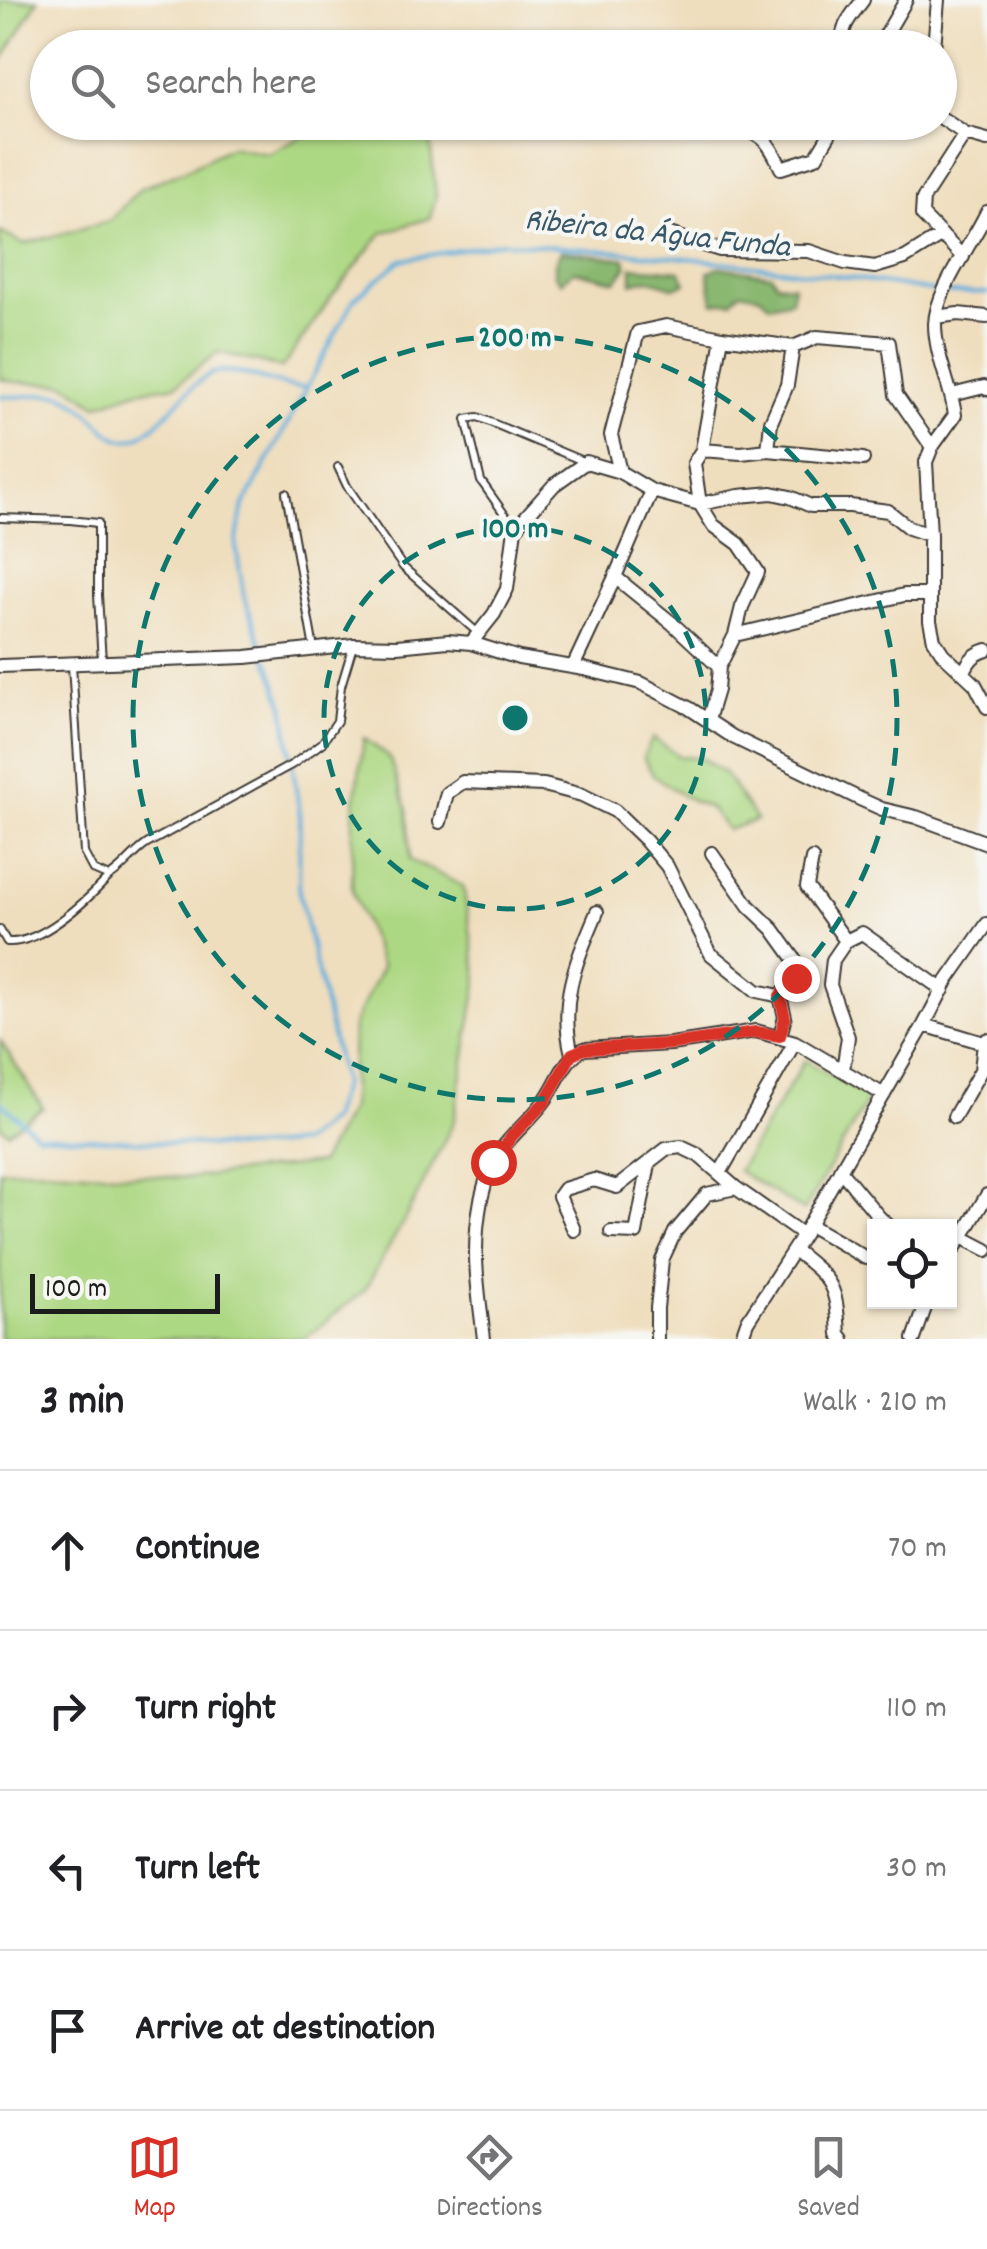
<!DOCTYPE html>
<html lang="en">
<head>
<meta charset="utf-8">
<style>
  body { margin:0; font-family:Dekko,sans-serif; background:#f2f2f2; color:#202124 }
  .controls { position:absolute; right:30px; bottom:30px; display:grid; overflow:hidden; border-radius:0px; box-shadow:0 2px 8px #0004 }
  .controls button { width:90px; height:90px; display:grid; place-items:center; padding:0; border:0; border-bottom:2px solid #e0e0e0; background:#fff; color:#202124; font:50px sans-serif }
  .scale { position:absolute; left:30px; bottom:25px; width:190px; box-sizing:border-box; padding-left:10px; border:5px solid #1c1c1c; border-top:0; font-size:28px; line-height:35px; white-space:nowrap; color:#1c1c1c; -webkit-text-stroke:8px #f6f6f2; paint-order:stroke }
  .stop { position:absolute; width:30px; height:30px; margin:-22px; border:8px solid #d93025; border-radius:50%; background:#fff }
  .stop.end { background:#d93025; border-color:#fff; box-shadow:0 2px 10px #0008 }
  .list { margin:0; padding:0; list-style:none }
  h2 { display:flex; justify-content:space-between; align-items:center; height:130px; margin:0; padding:0 40px; font-size:42px }
  h2 small { font-size:32px; font-weight:400; color:#757577 }
  .list li { display:grid; grid-template-columns:65px 1fr auto; gap:30px; align-items:center; box-sizing:border-box; height:160px; padding:0 40px; border-top:2px solid #e0e0e0 }
  .list b { display:block; font-size:38px; white-space:nowrap }
  .list em { font-size:32px; font-style:normal; color:#757577 }
  .icon { flex:none; width:55px; height:55px; fill:none; stroke:currentColor; stroke-width:2; stroke-linecap:round; stroke-linejoin:round }
  .map { position:relative; flex:none; width:987px; height:1339px; overflow:hidden }
  .search { position:absolute; background:#fff; box-shadow:0 2px 8px #0004; left:30px; right:30px; top:30px; height:110px; display:flex; align-items:center; gap:25px; box-sizing:border-box; padding:0 35px; border-radius:55px; color:#757577; font-size:38px }
  .sheet { height:770px; background:#fff }
  nav { display:flex; justify-content:space-around; align-items:center; box-sizing:border-box; height:140px; border-top:2px solid #e0e0e0; background:#fff; font-size:28px; color:#757577 }
  nav a { display:grid; justify-items:center; gap:5px }
  nav .on { color:#d93025 }
  .map>svg:first-child { display:block }
  .green { fill:#add883; stroke:#647a50; stroke-width:2.5 }
  .forest { fill:#8ab871; stroke:#536a46; stroke-width:2.5 }
  .lines { fill:none; stroke-linecap:round; stroke-linejoin:round }
  .stream { stroke:#63afdc; stroke-width:4 }
  .service-casing { stroke:#3c3934; stroke-width:10 }
  .minor-casing { stroke:#3c3934; stroke-width:16 }
  .service { stroke:#fff; stroke-width:6 }
  .minor { stroke:#fff; stroke-width:12 }
  .route { stroke:#d93025; stroke-width:12 }
  .ring { fill:none; stroke:#0f766e; stroke-width:5; stroke-dasharray:18 12 }
  .labels { text-anchor:middle; dominant-baseline:central; stroke-width:8; stroke-linejoin:round; paint-order:stroke }
  .water-label { font-size:32px; font-style:italic; fill:#385769; stroke:#f6f6f2 }
  .centre { fill:#0f766e; stroke:#f6f6f2; stroke-width:5 }
  .ring-label { font-size:30px; text-anchor:middle; font-weight:bold; fill:#0f766e; stroke:#f6f6f2; stroke-width:8; stroke-linejoin:round; paint-order:stroke }
</style>
</head>
<body>
<div class="map">
<svg width="987" height="1339" viewBox="0 0 987 1339">
  <rect width="100%" height="100%" fill="#f6f6f2"/>
  <filter id="ink" filterUnits="userSpaceOnUse"><feTurbulence type="fractalNoise" baseFrequency=".01" numOctaves="2"/><feDisplacementMap in="SourceGraphic" scale="20" xChannelSelector="R" yChannelSelector="G"/><feConvolveMatrix kernelMatrix="1 2 1 2 8 2 1 2 1" color-interpolation-filters="sRGB"/></filter>
  <filter id="wash" filterUnits="userSpaceOnUse"><feTurbulence type="fractalNoise" baseFrequency=".0048" numOctaves="4" result="noise"/><feDisplacementMap in="SourceGraphic" scale="40" xChannelSelector="R" yChannelSelector="G"/><feGaussianBlur stdDeviation="2.25" result="paint"/><feColorMatrix in="noise" values="0 0 0 0 0 0 0 0 0 0 0 0 0 0 0 0 0 1.4 0 .05"/><feComposite in="paint" operator="in"/></filter>
  <g filter="url(#wash)">
    <rect width="100%" height="100%" fill="#efdebd"/>
    <path class="green" d="M0,0H38L0,64Z
      M330,122L434,123L430,139L436,196L430,218L382,233L330,299L282,368L218,352L176,385L137,391L97,405L66,384L14,382L0,379V232L24,244L109,221L141,188L183,171L231,147L268,154Z
      M364,738L389,757L407,809L410,860L463,886L478,978L454,1121L411,1208L364,1291L304,1339H0V1170L33,1169L188,1178L320,1163L351,1107L353,1025L382,967L352,890L353,817Z
      M653,738L679,756L703,759L724,773L756,820L727,830L711,809L683,796L653,775L643,757Z
      M0,1040L43,1108L8,1132L0,1126Z
      M805,1060L869,1098L804,1211L738,1171Z"/>
    <path class="forest" d="M561,251L625,259L627,266L616,281L574,271L561,282L555,276V263Z
      M632,267L680,271L686,283L675,288L648,279L632,283Z
      M719,267L771,275L776,283L794,285L791,300L770,305L760,296L740,292L732,301L713,303L708,272Z"/>
    <g class="lines">
      <path class="stream" d="M948,293H987
        M0,396C18,399 48,392 62,395C68,397 77,404 82,407C95,417 108,438 125,440C153,441 183,388 209,375C234,361 278,391 307,387
        M263,649L244,597L236,546L242,509L354,299L401,260L504,242L688,258L838,276L938,292
        M0,1102L38,1135L250,1148L302,1143L331,1119L343,1083L299,892L300,816L284,706L267,658"/>
    </g>
  </g>
  <g filter="url(#ink)">
    <g class="lines">
      <defs>
        <path id="service" d="M338,467L347,486L403,567L478,633
          M286,493L314,649
          M0,518L70,520L98,523V595L102,662
          M515,529L481,481L466,419L478,417L585,462
          M72,665L84,853L93,870L109,877C124,868 132,854 147,844L293,764L322,743L337,721L341,686L353,646
          M0,930L7,942C42,944 85,902 108,878"/>
        <path id="minor" d="M844,48C838,28 852,15 863,0
          M878,48L906,0
          M934,48L938,0
          M940,117L965,134L987,140
          M716,134C755,127 764,131 781,168L816,157L837,122
          M987,212C972,244 936,290 935,324C935,355 951,385 955,415L932,447L926,462L930,535V621L934,640L943,654L975,684L987,707
          M669,234L720,250L809,251L845,263L875,267L905,258L942,235
          M963,257L922,215L923,199L965,134
          M936,317L958,314L987,317
          M793,347L787,385L771,422L768,450L863,459
          M952,395L984,387L987,389
          M702,450L722,337
          M620,472L611,435L638,332L666,326L722,337L793,347L817,337L889,343L896,395L932,447
          M615,577L652,491
          M735,635L904,595H929
          M471,643L494,614L507,589L515,529L554,485L586,462L620,472L652,491L700,504L739,496L772,493L790,497L811,506H850L888,511L909,528L930,535
          M0,666L246,657L354,645L397,646L448,641L471,643L519,658L584,669L641,683L689,708L733,737L862,800L882,809L916,817L987,843
          M573,667L615,577L672,623L719,667L717,690L708,720
          M719,667L735,635L742,607L758,572L739,544L713,525L700,504L694,463L702,450L741,453L768,450
          M964,672C969,660 974,654 987,650
          M440,822L447,793L463,782L544,785L582,795L615,811L645,840L667,866L711,954L757,991L780,996
          M712,853L749,906L773,929L796,961V978L780,996L785,1017L780,1036
          M812,859L807,887L846,941
          M924,1025L984,1043L987,1040
          M795,1042L884,1095
          M572,1054C558,1000 577,960 597,912
          M843,1070L848,1037L830,985L833,960L846,941L862,933L943,990
          M954,1117L981,1070L984,1043
          M840,1170L880,1218L889,1226
          M809,1225L866,1258H874
          M574,1230L559,1196L564,1189L594,1180L617,1187L666,1149L681,1147L698,1155L736,1188L803,1235
          M611,1232L636,1233L649,1164
          M962,1237L987,1195
          M794,1250C833,1281 836,1284 839,1334L843,1339
          M950,1254L962,1237L987,1250
          M484,1339C478,1286 471,1253 481,1200C484,1187 487,1174 493,1163C505,1139 527,1124 543,1103C557,1086 563,1058 584,1049L671,1044L756,1031L795,1042L720,1173
          M657,1339V1308L662,1260L675,1232L707,1194L736,1188
          M741,1339L747,1322L803,1235L924,1025L947,981L987,924
          M914,1339L927,1302"/>
      </defs>
      <use href="#service" class="service-casing"/>
      <use href="#minor" class="minor-casing"/>
      <use href="#service" class="service"/>
      <use href="#minor" class="minor"/>
    </g>
  </g>
  <g class="lines" filter="url(#ink)">
    <path class="route" d="M493,1162L512,1136L544,1103L572,1054L584,1049L671,1044L756,1032L780,1036L785,1018L780,996L796,978"/>
  </g>
  <g class="ring">
    <circle cx="515" cy="718" r="191"/>
    <circle cx="515" cy="718" r="382"/>
  </g>
  <g class="labels">
    <g class="water-label">
      <text transform="translate(657 236) rotate(6)">Ribeira da Água Funda</text>
    </g>
  </g>
  <circle cx="515" cy="718" r="15" class="centre"/>
  <g class="ring-label">
    <text x="515" y="346">200 m</text>
    <text x="515" y="537">100 m</text>
  </g>
</svg>
<div class="controls">
<button><svg class="icon" aria-label="locate" viewBox="0 0 24 24"><circle cx="12" cy="12" r="6"/><path d="M12 2v4M12 18v4M2 12h4M18 12h4"/></svg></button>
</div>
<div class="scale">100 m</div>
<div class="stop" style="left:493px;top:1162px"></div>
<div class="stop end" style="left:796px;top:978px"></div>
<div class="search"><svg class="icon" aria-label="search" viewBox="0 0 24 24"><circle cx="10" cy="10" r="6"/><path d="M15 15l6 6"/></svg>Search here</div>
</div>
<section class="sheet">
<h2>3 min<small>Walk · 210 m</small></h2>
<ul class="list">
<li><svg class="icon" aria-label="ahead" viewBox="0 0 24 24"><path d="M12 20V5M6 11l6-6 6 6"/></svg><div><b>Continue</b></div><em>70 m</em></li>
<li><svg class="icon" aria-label="right" viewBox="0 0 24 24"><path d="M7 20v-9h11M14 6l5 5-5 5"/></svg><div><b>Turn right</b></div><em>110 m</em></li>
<li><svg class="icon" aria-label="left" viewBox="0 0 24 24"><path d="M17 20v-9H6M10 6l-5 5 5 5"/></svg><div><b>Turn left</b></div><em>30 m</em></li>
<li><svg class="icon" aria-label="arrive" viewBox="0 0 24 24"><path d="M6 21V4h12l-3 4 3 4H6"/></svg><div><b>Arrive at destination</b></div></li>
</ul>
</section>
<nav>
<a class="on"><svg class="icon" aria-label="map" viewBox="0 0 24 24"><path d="M3 6l6-2 6 2 6-2v14l-6 2-6-2-6 2zM9 4v14M15 6v14"/></svg>Map</a>
<a><svg class="icon" aria-label="directions" viewBox="0 0 24 24"><path d="M12 3l9 9-9 9-9-9zM9 14v-3h6M13 9l2 2-2 2"/></svg>Directions</a>
<a><svg class="icon" aria-label="saved" viewBox="0 0 24 24"><path d="M7 4h10v16l-5-4-5 4z"/></svg>Saved</a>
</nav>
</body>
</html>
